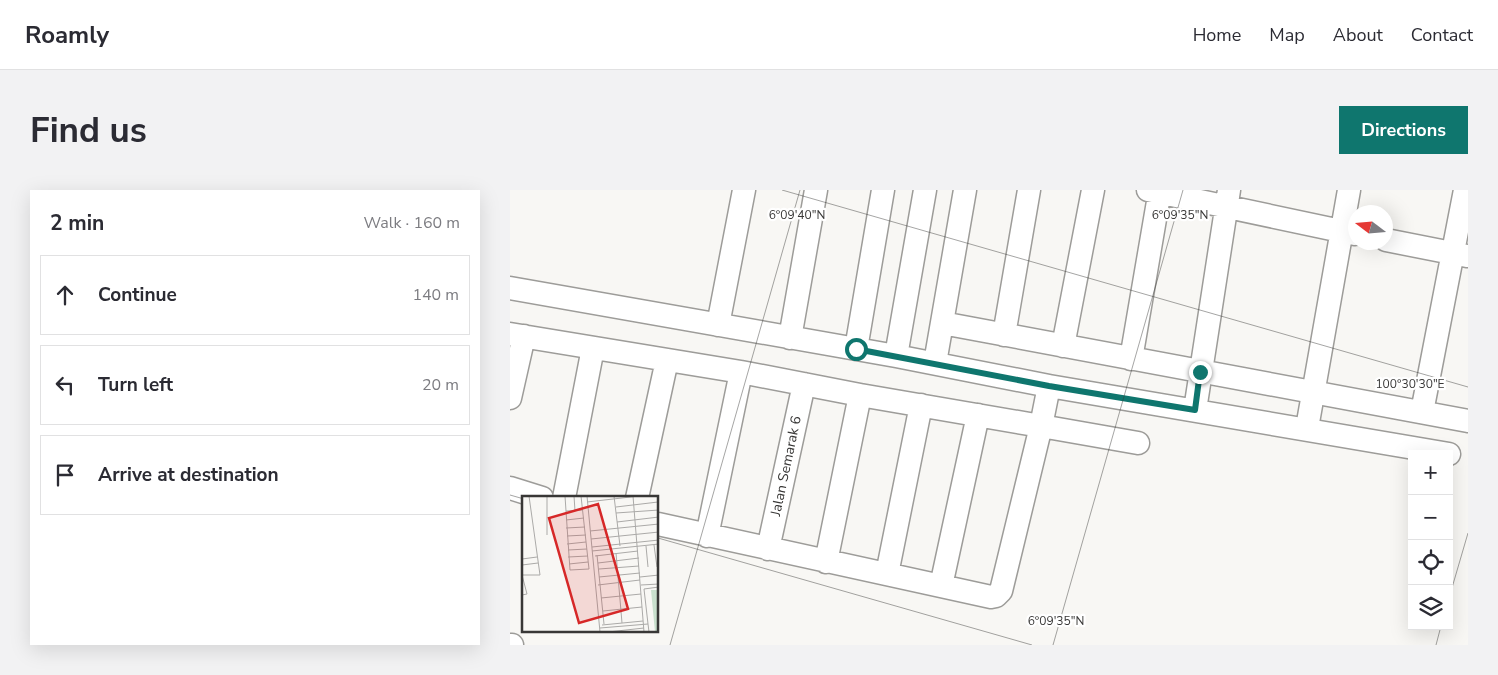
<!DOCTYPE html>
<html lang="en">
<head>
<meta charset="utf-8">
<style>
  body { margin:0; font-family:"Nunito Sans",sans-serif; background:#f2f2f3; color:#2b2b33 }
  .controls { position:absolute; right:15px; bottom:15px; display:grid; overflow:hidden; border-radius:0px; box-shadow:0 5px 20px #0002 }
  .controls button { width:45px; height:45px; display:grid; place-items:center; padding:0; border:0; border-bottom:1px solid #e1e1e2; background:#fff; color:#2b2b33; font:25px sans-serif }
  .compass { position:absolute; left:838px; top:15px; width:45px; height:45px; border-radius:50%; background:#fff; box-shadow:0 5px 20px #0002; rotate:286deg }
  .stop { position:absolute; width:15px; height:15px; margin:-11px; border:4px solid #0f766e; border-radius:50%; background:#fff }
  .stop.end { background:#0f766e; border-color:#fff; box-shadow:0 1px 5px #0008 }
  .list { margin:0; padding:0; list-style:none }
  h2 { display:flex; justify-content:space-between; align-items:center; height:65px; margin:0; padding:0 20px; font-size:21px }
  h2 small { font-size:16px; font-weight:400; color:#7c7c81 }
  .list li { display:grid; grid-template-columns:32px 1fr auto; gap:15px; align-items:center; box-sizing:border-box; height:80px; margin:0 10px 10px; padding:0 10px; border:1px solid #e1e1e2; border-radius:0px }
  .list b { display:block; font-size:19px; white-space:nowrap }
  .list em { font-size:16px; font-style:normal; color:#7c7c81 }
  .icon { flex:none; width:28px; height:28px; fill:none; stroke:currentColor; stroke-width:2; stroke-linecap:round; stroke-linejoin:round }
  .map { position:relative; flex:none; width:958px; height:455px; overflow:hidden; border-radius:0px }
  header { display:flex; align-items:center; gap:30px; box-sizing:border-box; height:70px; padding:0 25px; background:#fff; border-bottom:1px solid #e1e1e2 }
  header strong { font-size:24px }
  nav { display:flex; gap:28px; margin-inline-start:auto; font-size:18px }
  .intro { display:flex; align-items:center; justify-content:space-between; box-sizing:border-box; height:120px; padding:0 30px }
  h1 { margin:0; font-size:35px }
  .button { padding:12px 22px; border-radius:0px; background:#0f766e; color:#fff; font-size:18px; font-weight:700 }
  main { display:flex; gap:30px; padding:0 30px }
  aside { flex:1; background:#fff; border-radius:0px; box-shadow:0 5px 20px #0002 }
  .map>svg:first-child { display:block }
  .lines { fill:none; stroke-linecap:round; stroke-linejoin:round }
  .minor-casing { stroke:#9d9c99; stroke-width:25 }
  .minor { stroke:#fff; stroke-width:22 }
  .route { stroke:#0f766e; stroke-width:6 }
  .ticks { fill:none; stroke:#383736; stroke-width:1; stroke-opacity:0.45 }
  .labels { text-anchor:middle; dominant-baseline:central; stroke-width:4.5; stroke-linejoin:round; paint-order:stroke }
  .street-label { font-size:14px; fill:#383736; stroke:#fff }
  .inset-road { fill:none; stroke:#abaaa8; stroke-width:1 }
  .view { fill:#d62828; fill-opacity:0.15; stroke:#d62828; stroke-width:2.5 }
  .inset-edge { fill:none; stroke:#383736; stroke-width:2.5 }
  .ticks-label { font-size:12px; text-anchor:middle; fill:#383736; stroke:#fff; stroke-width:4.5; stroke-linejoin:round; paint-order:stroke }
</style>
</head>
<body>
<header>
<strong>Roamly</strong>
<nav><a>Home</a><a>Map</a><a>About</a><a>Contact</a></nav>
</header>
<div class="intro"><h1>Find us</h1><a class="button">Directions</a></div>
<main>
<aside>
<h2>2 min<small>Walk · 160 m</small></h2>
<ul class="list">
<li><svg class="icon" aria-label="ahead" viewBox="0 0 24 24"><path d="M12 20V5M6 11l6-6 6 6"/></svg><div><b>Continue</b></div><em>140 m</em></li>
<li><svg class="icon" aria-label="left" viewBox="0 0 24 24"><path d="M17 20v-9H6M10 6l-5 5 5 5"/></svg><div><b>Turn left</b></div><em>20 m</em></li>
<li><svg class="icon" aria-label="arrive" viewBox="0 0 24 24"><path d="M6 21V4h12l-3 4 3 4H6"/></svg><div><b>Arrive at destination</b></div></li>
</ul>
</aside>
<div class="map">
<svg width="958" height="455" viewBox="0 0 958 455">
  <rect width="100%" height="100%" fill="#f8f7f4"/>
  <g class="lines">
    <defs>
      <path id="minor" d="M638,0L845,44
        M876,50L957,66
        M0,98L386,166L539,196L939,264
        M432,133L958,231
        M208,135L234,0
        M0,144L231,182L350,205L531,236L491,401L486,406L481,407L148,334
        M494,145L519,0
        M280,148L306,0
        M553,156L583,0
        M346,159L373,0
        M386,166L415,0
        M621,169L650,0
        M425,173L455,0
        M539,196L531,236L628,253
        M0,208L14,146
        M685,220L719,0
        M912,222L955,0
        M797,238L839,0
        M0,298L32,308
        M54,308L83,158
        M127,308L157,170
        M197,346L231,182
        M258,359L294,194
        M316,372L350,205
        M377,384L411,215
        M431,396L468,225
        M0,455H2"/>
    </defs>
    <use href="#minor" class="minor-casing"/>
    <use href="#minor" class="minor"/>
  </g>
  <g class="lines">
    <path class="route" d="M346,159L539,196L685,220L690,182"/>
  </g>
  <path class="ticks" d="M272,0L958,197M0,305L14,309M148,348L522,455M939,408L958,343M160,455L290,0M543,455L673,0M926,455L931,436"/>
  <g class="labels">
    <g class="street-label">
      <text transform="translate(276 276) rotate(-78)">Jalan Semarak 6</text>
    </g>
  </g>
  <g transform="translate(12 306)">
    <rect width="136" height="136" fill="#f8f7f4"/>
    <path d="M129,94H136V136H133Z" fill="#c9e0cd"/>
    <path class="inset-road" d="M25,0V39M43,0L48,74L67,73L59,0M52,0L53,15M65,0L78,136M92,0L98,50M111,0L122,136M65,6L117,0M94,11L136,6M44,15L61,14M94,17L137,14M44,24L62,22M95,26L137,21M44,32L63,31M68,35L137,28M45,40L64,39M69,43L137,36M45,48L64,46M132,49L135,71M124,50L126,71M70,51L137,44M46,54L65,53M70,55L137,48M94,57L100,127M75,59L82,128M73,60L116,55M46,61L66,60M0,63L15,61M76,67L117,62M47,68L66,66M0,69L16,67M77,73L117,70M0,79H18L7,0M77,81L118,77M118,81L137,79M76,89L118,84M119,89L137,88M0,99L5,98L0,79M79,102L119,98M81,115L120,111M126,128L122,93L137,91M80,129L121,125M78,132L126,128L127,136M86,136L122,132"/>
    <path class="view" d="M76,8L106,113L57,127L27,22Z"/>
    <rect width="136" height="136" class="inset-edge"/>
  </g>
  <g class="ticks-label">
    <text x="287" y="29">6°09'40"N</text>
    <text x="670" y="29">6°09'35"N</text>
    <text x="900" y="198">100°30'30"E</text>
    <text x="546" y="435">6°09'35"N</text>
  </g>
</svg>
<div class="controls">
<button>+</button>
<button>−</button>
<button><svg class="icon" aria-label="locate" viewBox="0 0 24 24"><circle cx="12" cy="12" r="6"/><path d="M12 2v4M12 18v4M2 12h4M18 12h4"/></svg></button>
<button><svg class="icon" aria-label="layers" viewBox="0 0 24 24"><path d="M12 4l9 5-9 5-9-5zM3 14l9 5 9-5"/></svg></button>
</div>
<svg class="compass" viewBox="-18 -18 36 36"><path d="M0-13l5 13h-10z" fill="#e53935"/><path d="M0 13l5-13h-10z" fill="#7c7c81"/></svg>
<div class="stop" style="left:346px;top:159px"></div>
<div class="stop end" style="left:690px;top:182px"></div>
</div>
</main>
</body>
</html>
